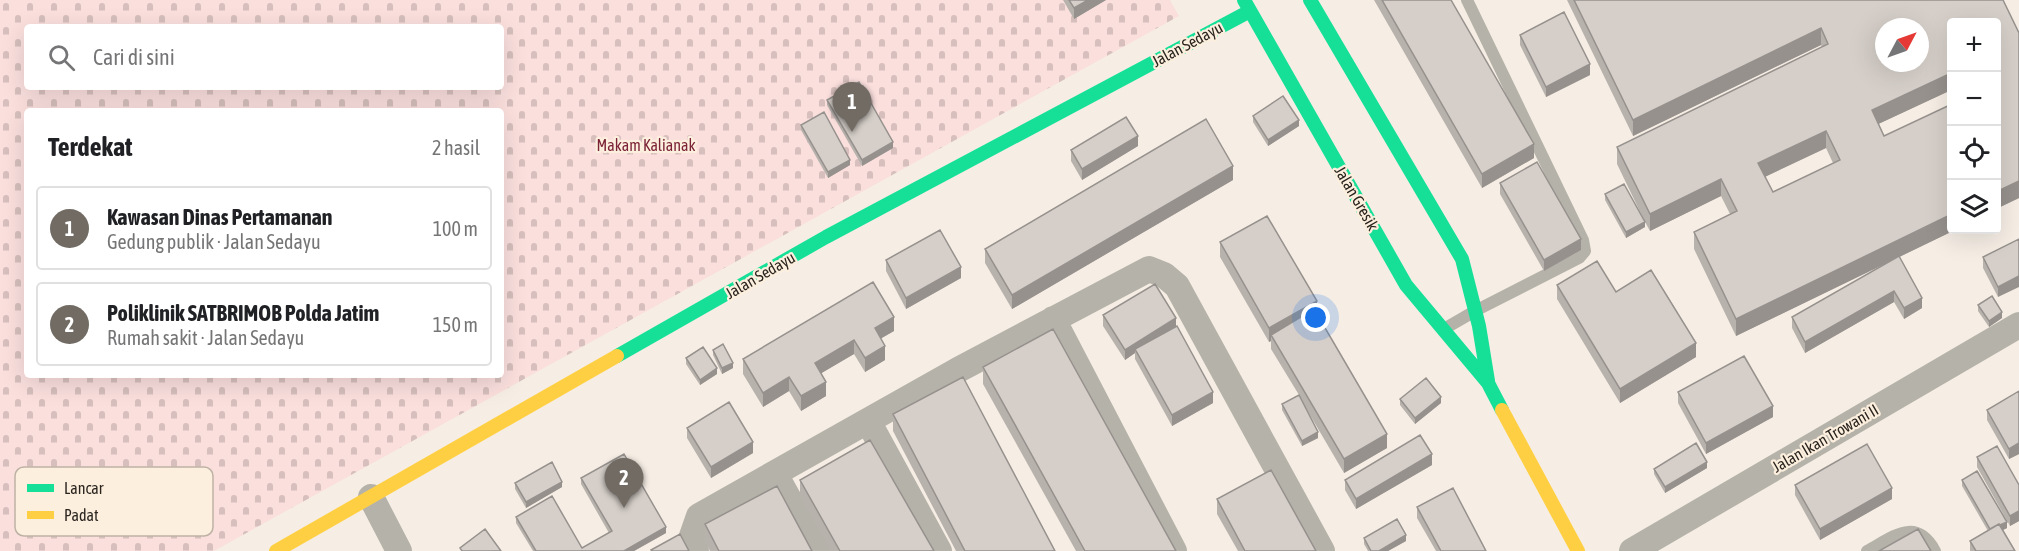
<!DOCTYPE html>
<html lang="id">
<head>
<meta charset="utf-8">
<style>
  body { margin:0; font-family:"Asap Condensed",sans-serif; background:#f6f6f6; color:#202124 }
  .controls { position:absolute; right:18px; top:18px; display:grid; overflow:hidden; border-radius:6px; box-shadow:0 6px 24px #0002 }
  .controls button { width:54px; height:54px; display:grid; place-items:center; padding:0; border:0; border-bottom:2px solid #e0e0e0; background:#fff; color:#202124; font:30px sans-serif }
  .compass { position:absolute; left:1875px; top:18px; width:54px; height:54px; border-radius:50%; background:#fff; box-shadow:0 6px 24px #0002; rotate:49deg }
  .you { position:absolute; left:1316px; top:318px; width:21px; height:21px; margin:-15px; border:4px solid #fff; border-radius:50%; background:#1a73e8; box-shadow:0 0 0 9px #1a73e833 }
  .badge { display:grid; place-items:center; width:39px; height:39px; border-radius:50%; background:#716b64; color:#fff; font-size:20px; font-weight:700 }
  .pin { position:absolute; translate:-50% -50px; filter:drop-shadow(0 2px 3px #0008) }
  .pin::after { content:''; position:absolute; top:32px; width:21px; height:18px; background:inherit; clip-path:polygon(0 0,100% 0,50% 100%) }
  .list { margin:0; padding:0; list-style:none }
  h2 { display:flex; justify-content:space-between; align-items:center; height:78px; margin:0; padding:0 24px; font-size:26px }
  h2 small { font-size:20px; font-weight:400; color:#757577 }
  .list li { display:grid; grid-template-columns:39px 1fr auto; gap:18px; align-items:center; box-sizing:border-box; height:84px; margin:0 12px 12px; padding:0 12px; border:2px solid #e0e0e0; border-radius:6px }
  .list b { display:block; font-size:22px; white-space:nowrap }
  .list p { margin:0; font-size:20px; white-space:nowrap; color:#757577 }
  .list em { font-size:20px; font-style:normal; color:#757577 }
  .icon { flex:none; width:33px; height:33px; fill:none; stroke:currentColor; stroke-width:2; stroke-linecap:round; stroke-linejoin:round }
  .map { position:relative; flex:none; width:2019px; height:551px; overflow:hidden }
  .search { position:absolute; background:#fff; box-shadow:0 6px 24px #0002; left:24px; top:24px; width:480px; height:66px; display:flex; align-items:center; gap:15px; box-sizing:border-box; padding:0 21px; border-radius:6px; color:#757577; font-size:22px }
  .panel { position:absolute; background:#fff; box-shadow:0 6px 24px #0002; left:24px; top:108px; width:480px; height:270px; border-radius:6px }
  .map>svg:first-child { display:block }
  .cemetery { fill:url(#cemetery-stones); fill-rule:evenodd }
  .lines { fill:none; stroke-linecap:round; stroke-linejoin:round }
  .lane { stroke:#b5b2a9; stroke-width:12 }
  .street { stroke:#b5b2a9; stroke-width:26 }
  .fast { stroke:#16e098; stroke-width:14 }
  .slow { stroke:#ffcf43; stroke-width:14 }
  .wall { fill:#b8b2ad; fill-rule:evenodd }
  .shaded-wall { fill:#96918d }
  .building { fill:#d6cfc9; stroke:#96918d; stroke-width:1.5; fill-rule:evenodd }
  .labels { text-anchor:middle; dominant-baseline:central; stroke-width:4.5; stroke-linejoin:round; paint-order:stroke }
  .street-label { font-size:16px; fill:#2a251f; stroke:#fdefde }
  .park-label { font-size:16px; fill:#7b2337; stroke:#fdefde }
  .key { fill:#fdefde; stroke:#beb2a5; stroke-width:1.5 }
  .key-label { font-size:16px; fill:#2a251f }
</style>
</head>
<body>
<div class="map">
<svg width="2019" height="551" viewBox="0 0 2019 551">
  <defs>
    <pattern id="cemetery-stones" width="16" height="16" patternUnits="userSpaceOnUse" patternTransform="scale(1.5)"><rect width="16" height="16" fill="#fadfdd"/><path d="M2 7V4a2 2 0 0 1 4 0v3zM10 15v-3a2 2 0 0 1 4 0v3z" fill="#d6bfbd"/></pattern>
  </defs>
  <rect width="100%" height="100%" fill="#f6eee5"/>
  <path class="cemetery" d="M0,0H1170L1179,16L214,551H0ZM27,27H501V87H27ZM27,111H501V375H27Z"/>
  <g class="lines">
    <path class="lane" d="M1444,329L1475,311L1579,258L1585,251L1583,240L1467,0
      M1867,551C1893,537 1916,516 1935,551"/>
    <path class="street" d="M1053,319L1174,551
      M868,421L939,551
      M775,474L818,551
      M371,497L399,551
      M696,551L692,536L699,516L958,370L1149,269L1164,275L1177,286L1322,551
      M1632,551L2019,325"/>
    <path class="fast" d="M1244,0L1406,285L1488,383L1502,410
      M1310,0L1462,259L1479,326L1488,381
      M617,356L826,237L1250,11"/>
    <path class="slow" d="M1502,410L1578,551
      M276,551L617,356"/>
  </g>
  <path class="wall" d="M1063,0H1106L1074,19Z
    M1374,0H1451L1534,158L1482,188Z
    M1567,0H2003L2019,33V198L1996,209L1952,22V102L1947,92L1878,124L1884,136L1952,230H1955L1899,257L1922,308L1904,319L1894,302L1805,353L1792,328V317L1896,258L1736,336L1694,249V232L1730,214L1721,196L1650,231L1645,222V227L1626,238L1605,200V194L1644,220L1617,164V147L1822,47L1821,45L1633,136ZM1826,148L1833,163L1773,192L1765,177Z
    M1520,35L1590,75L1546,97L1520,45Z
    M827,100L893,148L862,166L827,105Z
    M1253,116L1299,126L1268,146L1253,122Z
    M801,125L850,165L828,178L801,130Z
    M1138,146L1082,180L1071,161V150Z
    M1233,180L1012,309L985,263V249Z
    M1500,183L1581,250L1544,271L1500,194Z
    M2019,239L1998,297L1983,268V257Z
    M1220,242L1317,313L1387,448L1344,473L1300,398L1318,438L1302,446L1282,410V404L1299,395L1271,349V341L1269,342L1220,257Z
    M886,260L961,278L906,309L886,271Z
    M1557,285L1616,292L1696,357L1620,403L1557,299Z
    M1978,305L2002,318L1989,327L1978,311Z
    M1103,315L1176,326L1213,403L1172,426L1135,359V353L1125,360L1103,326Z
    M894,331L881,338L885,360L865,372L854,354L821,373L826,396L801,411L789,391L763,407L743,374V359Z
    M713,350L733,368L722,374L713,355Z
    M686,358L717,374L700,385L686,364Z
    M983,367L1176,551H1076L983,384Z
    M2019,391V454L2009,459L1987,420V410Z
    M1678,392L1773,417L1706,454L1678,403Z
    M1400,399L1441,403L1415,424L1400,405Z
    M893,414L1055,551H956L893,431Z
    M687,428L753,453L711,478L687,438Z
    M1977,457L2019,485V521L2010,526L1977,467Z
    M1432,465L1356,509L1345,490V480Z
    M1707,468L1665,493L1654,474V469Z
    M581,478L666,533L634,551H533L516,523V517L582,548L609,533L581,484Z
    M800,480L934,551H831L800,497Z
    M1962,480L2007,528L2003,530L2015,551H1970V541L1988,531L1962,486Z
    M515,483L562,487L526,508L515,489Z
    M1795,485L1892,499L1820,540L1795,495Z
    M1217,499L1316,551H1238L1217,514Z
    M1417,507L1486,551H1436L1417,518Z
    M705,524L812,551H710L705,541Z
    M1364,538L1406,541L1388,551H1368L1364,544Z"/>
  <path class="shaded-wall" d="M1088,0H1106L1074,19V8Z
    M1821,28V45L1633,136V120Z
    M1590,64V75L1546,97V87Z
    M1947,75V92L1872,127V110Z
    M1299,120V126L1268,146V140Z
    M1826,131V148L1758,180V163Z
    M1138,136V146L1082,180V169Z
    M893,142V148L862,166V160Z
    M1534,144V158L1482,188V174Z
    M850,160V165L828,178V172Z
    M1233,166V180L1012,309V295Z
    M1721,179V196L1650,231V214Z
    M2019,181V198L1996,209V192Z
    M1952,214V230H1955L1736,336V319Z
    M1645,222V227L1626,238V232Z
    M1581,239V250L1544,271V260Z
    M961,267V278L906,309V298Z
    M2019,276V287L1998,297V287Z
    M1894,291V302L1805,353V342Z
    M1922,298V308L1904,319V308Z
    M1317,301V315L1271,335V341L1269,342V328Z
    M2002,312V318L1989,327V321Z
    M894,317V331L875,342V328Z
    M1176,318V329L1135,349V353L1125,360V350Z
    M854,340V354L815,377V363Z
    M1696,343V357L1620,403V389Z
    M885,346V360L865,372V358Z
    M733,363V368L722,374V368Z
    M717,368V374L700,385V380Z
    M789,377V391L763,407V393Z
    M826,382V396L801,411V396Z
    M1213,392V403L1172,426V415Z
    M1441,397V403L1415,424V418Z
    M1773,406V417L1706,454V443Z
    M1318,432V438L1302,446V441Z
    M1387,434V448L1344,473V459Z
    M753,442V453L711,478V467Z
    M2019,443V454L2009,459V449Z
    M1432,454V465L1356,509V499Z
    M1707,462V468L1665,493V487Z
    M562,482V487L526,508V502Z
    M1892,488V499L1820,540V529Z
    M2019,511V521L2010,526V516Z
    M2007,522V528L1991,536V530Z
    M666,527V533L634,551H624Z
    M1406,535V541L1388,551H1379Z"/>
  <path class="building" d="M1069,0H1088L1074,8Z
    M1382,0H1451L1534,144L1482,174Z
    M1574,0H2003L2019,33V181L1996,192V22H1952V85L1947,75L1872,110L1884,136L1952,104V214L1736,319L1694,232L1737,211L1721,179L1650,214L1617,147L1828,44L1821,28L1633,120ZM1884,27H1920V63H1884ZM1826,131L1840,160L1773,192L1758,163Z
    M1564,12L1590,64L1546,87L1520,35Z
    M859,82L893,142L862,160L827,100Z
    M1283,96L1299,120L1268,140L1253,116Z
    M824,112L850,160L828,172L801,125Z
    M1126,117L1138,136L1082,169L1071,150Z
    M1206,119L1233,166L1012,295L985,249Z
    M1537,162L1581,239L1544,260L1500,183Z
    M1624,184L1645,222L1626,232L1605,194Z
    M1267,216L1317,301L1269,328L1220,242Z
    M940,230L961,267L906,298L886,260Z
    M2019,239V276L1998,287L1983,257Z
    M1899,256L1922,298L1904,308L1894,291L1805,342L1792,317Z
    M1597,261L1616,292L1651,270L1696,343L1620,389L1557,285Z
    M873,282L894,317L875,328L885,346L865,358L854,340L815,363L826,382L801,396L789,377L763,393L743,359Z
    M1155,284L1176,318L1125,350L1103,315Z
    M1992,296L2002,312L1989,321L1978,305Z
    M1314,309L1387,434L1344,459L1271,335Z
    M1177,326L1213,392L1172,415L1135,349Z
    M1053,329L1176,551H1085L983,367Z
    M723,344L733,363L722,368L713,350Z
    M703,347L717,368L700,380L686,358Z
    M1744,356L1773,406L1706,443L1678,392Z
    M963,377L1055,551H965L893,414Z
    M1426,378L1441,397L1415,418L1400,399Z
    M2019,391V443L2009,449L1987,410Z
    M1299,395L1318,432L1302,441L1282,404Z
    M729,402L753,442L711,467L687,428Z
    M1420,435L1432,454L1356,499L1345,480Z
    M870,440L934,551H840L800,480Z
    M1696,443L1707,462L1665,487L1654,469Z
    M1867,444L1892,488L1820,529L1795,485Z
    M1997,446L2019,485V511L2010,516L1977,457Z
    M624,454L666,527L624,551H536L516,517L552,496L582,548L612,531L581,478Z
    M552,462L562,482L526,502L515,483Z
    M1271,470L1316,551H1245L1217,499Z
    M1977,471L2007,522L2000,525L1999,524L1990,529L1962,480Z
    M777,486L812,551H719L705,524Z
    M1453,488L1486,551H1441L1417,507Z
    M1397,519L1406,535L1379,551H1371L1364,538Z
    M1999,524L2015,551H1976L1970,541Z
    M485,529L501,551H462L460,548Z
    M1918,529L1931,551H1879Z
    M680,534L689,551H652L651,550Z"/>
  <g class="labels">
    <g class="street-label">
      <text transform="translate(1187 44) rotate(-28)">Jalan Sedayu</text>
      <text transform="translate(1357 198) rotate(60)">Jalan Gresik</text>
      <text transform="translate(760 275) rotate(-30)">Jalan Sedayu</text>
      <text transform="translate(1825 438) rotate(-30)">Jalan Ikan Trowani II</text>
    </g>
    <g class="park-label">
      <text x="646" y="145">Makam Kalianak</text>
    </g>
  </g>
  <rect x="15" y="467" width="198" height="69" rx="9" class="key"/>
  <rect x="27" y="484" width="27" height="8" fill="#16e098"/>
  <rect x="27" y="511" width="27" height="8" fill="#ffcf43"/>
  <g class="key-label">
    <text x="64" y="494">Lancar</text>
    <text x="64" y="521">Padat</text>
  </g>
</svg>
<div class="controls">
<button>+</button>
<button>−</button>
<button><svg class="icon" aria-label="locate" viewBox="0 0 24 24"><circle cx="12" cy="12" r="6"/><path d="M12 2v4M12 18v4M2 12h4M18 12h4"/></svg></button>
<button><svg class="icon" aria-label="layers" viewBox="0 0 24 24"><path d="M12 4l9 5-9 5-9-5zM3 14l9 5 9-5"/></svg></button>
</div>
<svg class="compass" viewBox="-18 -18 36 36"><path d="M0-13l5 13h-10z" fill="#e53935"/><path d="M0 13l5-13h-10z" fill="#757577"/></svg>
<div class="you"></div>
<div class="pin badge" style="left:852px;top:132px">1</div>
<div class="pin badge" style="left:624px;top:508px">2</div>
<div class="search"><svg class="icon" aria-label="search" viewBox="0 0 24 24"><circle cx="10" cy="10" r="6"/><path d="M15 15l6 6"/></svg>Cari di sini</div>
<section class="panel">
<h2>Terdekat<small>2 hasil</small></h2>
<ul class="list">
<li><span class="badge">1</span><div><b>Kawasan Dinas Pertamanan</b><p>Gedung publik · Jalan Sedayu</p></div><em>100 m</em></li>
<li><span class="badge">2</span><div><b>Poliklinik SATBRIMOB Polda Jatim</b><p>Rumah sakit · Jalan Sedayu</p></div><em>150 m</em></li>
</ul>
</section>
</div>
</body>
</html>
